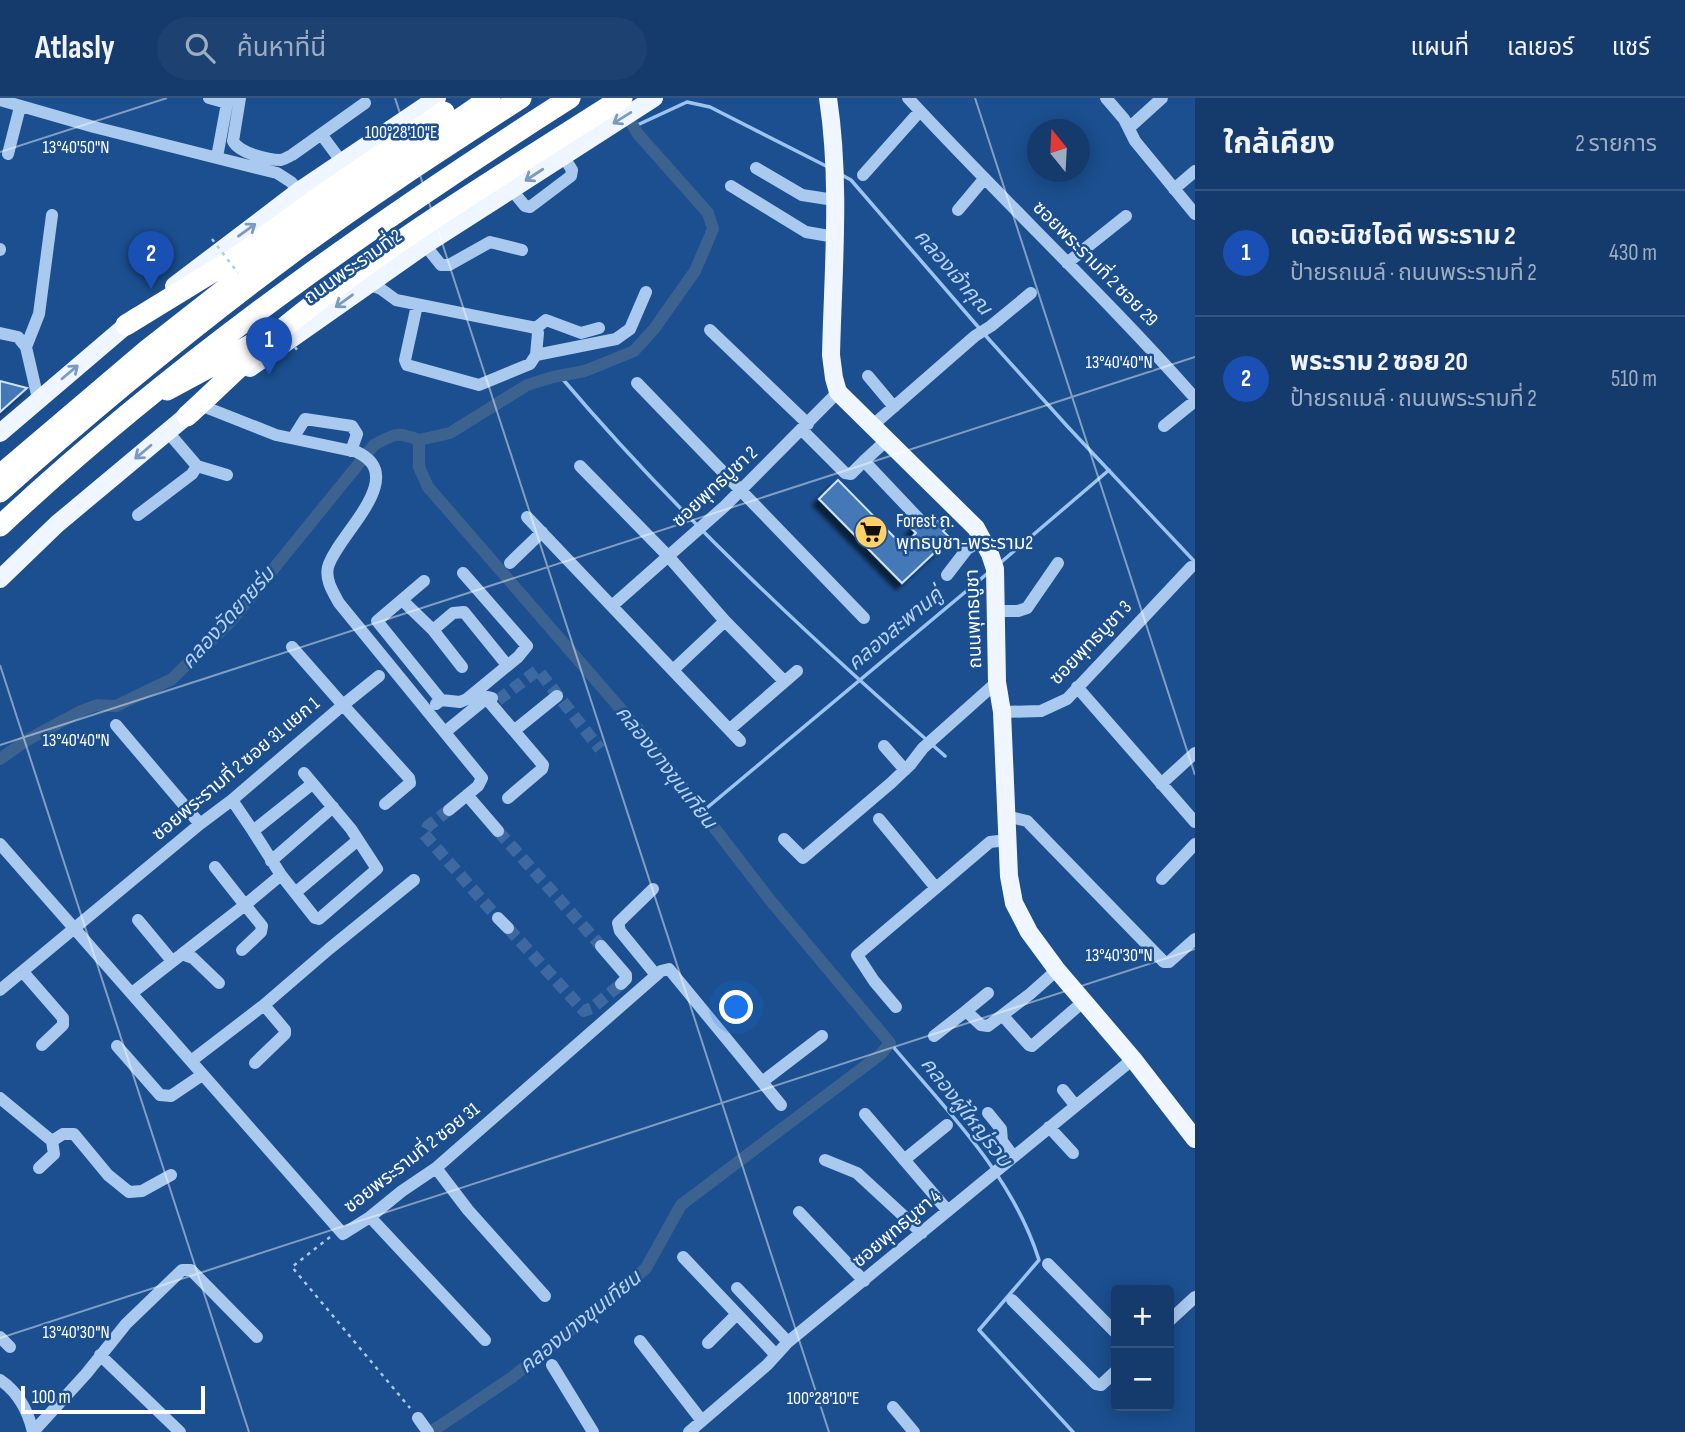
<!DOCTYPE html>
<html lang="th">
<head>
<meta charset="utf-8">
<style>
  body { margin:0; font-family:"Sofia Sans Condensed","Noto Sans Thai",sans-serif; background:#1d4271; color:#f1f3f6 }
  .controls { position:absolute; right:21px; bottom:21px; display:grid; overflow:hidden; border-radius:7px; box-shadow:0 4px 18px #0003 }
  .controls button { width:63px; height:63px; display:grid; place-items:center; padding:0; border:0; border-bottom:2px solid #33557e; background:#143b6b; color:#f1f3f6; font:35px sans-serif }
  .compass { position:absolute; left:1027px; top:21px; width:63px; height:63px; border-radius:50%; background:#143b6b; box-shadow:0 4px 18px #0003; rotate:342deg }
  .scale { position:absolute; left:21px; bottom:18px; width:184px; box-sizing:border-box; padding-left:7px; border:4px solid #fff; border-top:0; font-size:19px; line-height:24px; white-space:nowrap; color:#fff; -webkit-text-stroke:5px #1b4f8f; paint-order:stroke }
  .you { position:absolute; left:737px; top:910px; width:24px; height:24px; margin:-18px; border:5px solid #fff; border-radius:50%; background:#1a73e8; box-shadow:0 0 0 10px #1a73e833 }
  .badge { display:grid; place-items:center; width:46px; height:46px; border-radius:50%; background:#95b2f1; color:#fff; font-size:23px; font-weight:700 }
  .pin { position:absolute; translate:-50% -58px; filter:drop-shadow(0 2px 4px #0008) }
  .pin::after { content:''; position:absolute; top:37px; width:24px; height:21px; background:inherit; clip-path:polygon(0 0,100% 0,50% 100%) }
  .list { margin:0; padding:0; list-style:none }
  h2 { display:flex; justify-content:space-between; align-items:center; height:91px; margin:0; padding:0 28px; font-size:30px }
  h2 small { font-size:23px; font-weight:400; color:#9dadc1 }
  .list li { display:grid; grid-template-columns:46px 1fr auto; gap:21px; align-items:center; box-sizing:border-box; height:126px; padding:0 28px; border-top:2px solid #33557e }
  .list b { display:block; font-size:26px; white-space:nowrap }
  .list p { margin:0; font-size:23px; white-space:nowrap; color:#9dadc1 }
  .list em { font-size:23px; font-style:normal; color:#9dadc1 }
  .icon { flex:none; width:38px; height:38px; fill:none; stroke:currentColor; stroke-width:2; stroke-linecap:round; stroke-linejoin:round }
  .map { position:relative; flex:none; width:1195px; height:1334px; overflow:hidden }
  header { display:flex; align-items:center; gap:42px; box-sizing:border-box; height:98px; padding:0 35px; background:#143b6b; border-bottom:2px solid #33557e }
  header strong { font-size:33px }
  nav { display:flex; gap:38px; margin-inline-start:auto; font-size:24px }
  .search { width:490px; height:63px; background:#1d4271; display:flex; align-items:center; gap:18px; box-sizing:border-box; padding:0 24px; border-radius:38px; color:#9dadc1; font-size:26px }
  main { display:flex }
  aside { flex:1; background:#143b6b }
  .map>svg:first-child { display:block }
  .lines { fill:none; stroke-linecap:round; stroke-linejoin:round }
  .stream { stroke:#9cc4f0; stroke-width:3.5 }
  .canal { stroke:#3c6290; stroke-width:12 }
  .building { fill:#4478b7; stroke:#cfe3fa; stroke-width:2; filter:url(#shadow) }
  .minor-tunnel { stroke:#3d69a0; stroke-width:12; stroke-dasharray:12 6; stroke-linecap:butt }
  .path { stroke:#a9c9ee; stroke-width:2.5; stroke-dasharray:3.5 5; stroke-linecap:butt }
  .minor { stroke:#a9c9ee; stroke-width:12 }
  .major { stroke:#f0f6ff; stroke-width:18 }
  .highway { stroke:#fff; stroke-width:21 }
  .path-bridge { stroke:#a9c9ee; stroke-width:2.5; stroke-dasharray:3.5 5; stroke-linecap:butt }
  .highway-bridge { stroke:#fff; stroke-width:21 }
  .oneway { stroke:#7b9ac1 }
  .ticks { fill:none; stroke:#fff; stroke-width:2; stroke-opacity:0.45 }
  .labels { text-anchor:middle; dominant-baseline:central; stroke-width:5; stroke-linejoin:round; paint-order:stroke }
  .street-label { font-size:19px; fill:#fff; stroke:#1b4f8f }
  .poi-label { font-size:19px; fill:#fff; stroke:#1b4f8f; text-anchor:start }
  .water-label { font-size:21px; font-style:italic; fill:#b5d3f5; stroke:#1b4f8f }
  .ticks-label { font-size:18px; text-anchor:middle; fill:#fff; stroke:#1b4f8f; stroke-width:5; stroke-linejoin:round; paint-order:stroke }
</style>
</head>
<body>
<header>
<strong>Atlasly</strong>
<div class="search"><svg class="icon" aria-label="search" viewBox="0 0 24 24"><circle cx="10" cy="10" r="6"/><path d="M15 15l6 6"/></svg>ค้นหาที่นี่</div>
<nav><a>แผนที่</a><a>เลเยอร์</a><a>แชร์</a></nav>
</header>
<main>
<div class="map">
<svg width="1195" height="1334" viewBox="0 0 1195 1334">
  <defs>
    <filter id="shadow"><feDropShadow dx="-6" dy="6" stdDeviation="2" flood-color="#0009"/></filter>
  </defs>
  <rect width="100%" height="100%" fill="#1b4f8f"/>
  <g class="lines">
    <path class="stream" d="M633,29L687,4L710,9L828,69
      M840,76L851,82L980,231
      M985,237L1068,329L1195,464
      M560,278C677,416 809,539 945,658
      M999,466L1109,372
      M702,714L988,475
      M890,945C946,1012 1012,1076 1039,1162L979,1232L1073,1334"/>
    <path class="canal" d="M0,661L27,642L81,613L97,607L116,608L172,581L231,523L374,347C394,336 397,333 419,342
      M431,1334L511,1280L627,1187L646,1170L681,1107L881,956L890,945L770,802L639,632L428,389L419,369V342L450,335L527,287L553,279L585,273L634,253L654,231L695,173L713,131L708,115L638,36L624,13"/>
  </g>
  <path class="building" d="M0,283L27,290L0,314Z
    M838,382L903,448L916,435L912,431L923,419L928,424L934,418L946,430L943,433L950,440L902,485L819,401Z"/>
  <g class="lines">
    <path class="minor-tunnel" d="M498,602L538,572L600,651
      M449,712L428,728L424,736L498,820
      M498,733L601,848
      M508,830L584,913L592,910L621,886"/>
    <path class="path" d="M330,1139L292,1169L410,1310"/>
    <path class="minor" d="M209,0L227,5
      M240,0L233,43C239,55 268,62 281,62C285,61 288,59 292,57L365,5
      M908,0C1002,102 1103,196 1195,300
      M1106,0L1124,21L1135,43L1195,116
      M0,2L94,29L277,75L291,84L299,93
      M1130,29L1162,0
      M321,36L341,63
      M8,56L20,9
      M217,59L228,0
      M756,70L802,97L834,102
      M863,77L920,13
      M731,88L806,134L835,139
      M511,91L525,108L530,109L571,78L572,72L563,58
      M1174,91L1195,73
      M958,112L984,81
      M425,147L441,167H449L490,144L522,152
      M0,151V152
      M1067,165L1126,118
      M368,186L381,191L396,202L536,230L538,235L536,257L530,266L479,287L407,267L405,262L417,207
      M536,230L546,222L581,235L599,230
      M710,232L808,326
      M0,235L18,239L26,249L38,301
      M26,249L39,216L52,117
      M536,257L616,241L630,231L646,194
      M868,278L894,309
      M637,285L864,520
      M200,307L276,337L357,354C410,379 337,437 328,469C325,482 333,494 339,505L482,680L478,688L449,712
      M873,327L975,238L991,228L1031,195
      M1164,328L1195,303
      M802,332L845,375L851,376L864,363
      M293,340L305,321L352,328L357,336L351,353
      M888,341L864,363L918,420
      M197,368L227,377
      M580,368L668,458L725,523L784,583
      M138,417L192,376L197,368L167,333
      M527,419L740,643
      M510,465L542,434
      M947,477L967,451L983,442
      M424,483L377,523L441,602L436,606
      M402,502L433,532L453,515L464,514L507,567
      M613,507L725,408L838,294
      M998,513H1018L1027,510L1058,465
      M433,532L462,569
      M292,549L343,607L379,578
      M673,572L725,523
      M1077,589L1195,724
      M486,600L543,667L542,671L508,700
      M441,602L460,604L467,601L518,559L527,548L463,475
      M1002,614L1041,613L1067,601L1191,469
      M116,627L200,726
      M730,631L797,573
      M515,632L557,598
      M445,634L488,599L492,600
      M884,648L905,672
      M1161,686L1195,655
      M467,697L498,733
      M232,702L253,733
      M1006,718L1027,723L1164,864H1169L1195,841
      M879,721L936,790L990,744L1007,742
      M784,741L803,760L891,685L910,667L923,650L997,584
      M0,746L343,1136L370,1119L402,1093L436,1070L661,873L669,871L781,1007
      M271,763L333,709
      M281,777L315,820L319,821L377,771L351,731L304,675
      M1162,781L1195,746
      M653,791L618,825L620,833L656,877
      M295,795L358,742
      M498,820L508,830
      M138,822L172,863
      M601,848L626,877V881L621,886
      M242,852L261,834L262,828L245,807L281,777L253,733L312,686
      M182,856L193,860L219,885
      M23,874L63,920V927L42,947
      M0,892L200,726L232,702L343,607L409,680L410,685L385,706
      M132,895L245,807L215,769
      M988,895L966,913L981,927L988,928L1030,896L1057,872
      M896,909L874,883L857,857L936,790
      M1003,918L1029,947L1032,948L1084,903
      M934,938L966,913
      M117,948L160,997L171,998L202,977
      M191,963L264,907L329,851L414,782
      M255,965L285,936V932L264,907
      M762,984L822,938
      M1063,992L1075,1007
      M0,1000L52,1043L54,1056L39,1070
      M988,1015L1001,1031L1002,1043L1013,1058
      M865,1016L948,1113
      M1049,1029L1073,1055
      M52,1043L63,1036H74L108,1077L129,1094L142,1093L171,1077
      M825,1062L857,1075L922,1135
      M904,1062L947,1027
      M436,1070L468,1112L545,1198
      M799,1114L864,1183
      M370,1119L485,1242
      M683,1159L776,1257
      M1048,1166L1116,1235
      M737,1190L788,1244
      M1012,1202L1096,1286L1101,1287L1116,1273
      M1169,1223L1195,1199
      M0,1239L10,1249
      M640,1243L702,1323
      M708,1245L737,1216
      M100,1257L180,1334
      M552,1267L593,1334
      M0,1282C18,1294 28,1313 33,1334
      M893,1309L914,1334
      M418,1320L428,1334
      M33,1334L86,1276L126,1226L182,1172H191L257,1239
      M689,1334L767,1267L788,1244L1133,961"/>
    <path class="major" d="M828,0C841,85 833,172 831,257L834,280L838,294L976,430L990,456L995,471L997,584L1002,614L1009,778L1014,805L1029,834L1057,872L1133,961L1195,1041
      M174,188L299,93L437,0
      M250,270L425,147L654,0
      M0,335L136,219
      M0,481L57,426L196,310"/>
    <path class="highway" d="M126,227L237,159L315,102L444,14
      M167,292L256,244
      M187,318C220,288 251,256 286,228C389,144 510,72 622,0
      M0,377L147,252L313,122L490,0"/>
    <path class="path-bridge" d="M212,141L238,175
      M274,222L298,253"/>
    <path class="highway-bridge" d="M0,394C94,310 191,230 292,155C366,100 444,50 521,0
      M0,428C175,265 369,128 570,0"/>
  </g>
  <defs><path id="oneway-shaft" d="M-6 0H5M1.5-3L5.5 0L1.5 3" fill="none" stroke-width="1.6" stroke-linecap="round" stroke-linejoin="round" transform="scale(1.75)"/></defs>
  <g class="oneway">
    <use href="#oneway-shaft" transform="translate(622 20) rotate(148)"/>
    <use href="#oneway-shaft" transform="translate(534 77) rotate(147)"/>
    <use href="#oneway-shaft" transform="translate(247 132) rotate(-36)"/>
    <use href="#oneway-shaft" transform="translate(344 203) rotate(144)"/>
    <use href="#oneway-shaft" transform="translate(70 274) rotate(-40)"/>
    <use href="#oneway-shaft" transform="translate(143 354) rotate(140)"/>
  </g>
  <path class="ticks" d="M395,0L829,1334M975,0L1195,677M0,54L167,0M0,567L249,1334M0,647L1195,259M0,1240L1195,851"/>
  <defs>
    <symbol id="supermarket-disc" viewBox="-11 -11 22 22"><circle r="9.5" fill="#ffd166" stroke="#1b4f8f"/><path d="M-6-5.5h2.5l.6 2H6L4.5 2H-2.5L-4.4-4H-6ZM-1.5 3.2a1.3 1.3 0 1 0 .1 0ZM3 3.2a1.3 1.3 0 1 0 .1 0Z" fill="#111"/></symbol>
  </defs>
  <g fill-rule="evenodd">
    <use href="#supermarket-disc" x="852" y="415" width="38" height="38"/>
  </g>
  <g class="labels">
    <g class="street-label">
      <text transform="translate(1095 166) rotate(45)">ซอยพระรามที่ 2 ซอย 29</text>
      <text transform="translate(353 169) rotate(-35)">ถนนพระรามที่ 2</text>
      <text transform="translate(715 389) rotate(-43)">ซอยพุทธบูชา 2</text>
      <text transform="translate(974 521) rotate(-92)">ถนนพุทธบูชา</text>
      <text transform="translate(1091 545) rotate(-46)">ซอยพุทธบูชา 3</text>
      <text transform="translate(236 671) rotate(-40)">ซอยพระรามที่ 2 ซอย 31 แยก 1</text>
      <text transform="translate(412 1060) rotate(-38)">ซอยพระรามที่ 2 ซอย 31</text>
      <text transform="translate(897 1131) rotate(-40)">ซอยพุทธบูชา 4</text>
    </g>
    <g class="poi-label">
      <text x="896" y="423">Forest ถ.<tspan x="896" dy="22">พุทธบูชา-พระราม2</tspan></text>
    </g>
    <g class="water-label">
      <text transform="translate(953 174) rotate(49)">คลองเจ้าคุณ</text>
      <text transform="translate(228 520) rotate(-48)">คลองวัดยายร่ม</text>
      <text transform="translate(895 531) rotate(-40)">คลองสะพานคู่</text>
      <text transform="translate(666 669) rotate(52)">คลองบางขุนเทียน</text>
      <text transform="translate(966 1014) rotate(52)">คลองผู้ใหญ่รวบ</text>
      <text transform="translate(580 1224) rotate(-39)">คลองบางขุนเทียน</text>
    </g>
  </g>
  <g class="ticks-label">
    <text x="401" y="40">100°28'10"E</text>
    <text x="76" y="55">13°40'50"N</text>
    <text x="1119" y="270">13°40'40"N</text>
    <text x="76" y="648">13°40'40"N</text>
    <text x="1119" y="863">13°40'30"N</text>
    <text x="76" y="1240">13°40'30"N</text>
    <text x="823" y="1306">100°28'10"E</text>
  </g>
</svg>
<div class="controls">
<button>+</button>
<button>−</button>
</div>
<svg class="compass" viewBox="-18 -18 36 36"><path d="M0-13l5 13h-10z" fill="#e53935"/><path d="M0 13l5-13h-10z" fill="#9dadc1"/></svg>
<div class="scale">100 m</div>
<div class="you"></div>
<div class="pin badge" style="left:269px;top:277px;background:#1a4fb4">1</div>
<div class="pin badge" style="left:151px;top:191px;background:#1a4fb4">2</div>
</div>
<aside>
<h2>ใกล้เคียง<small>2 รายการ</small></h2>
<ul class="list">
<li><span class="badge" style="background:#1a4fb4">1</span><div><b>เดอะนิชไอดี พระราม 2</b><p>ป้ายรถเมล์ · ถนนพระรามที่ 2</p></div><em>430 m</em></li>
<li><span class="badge" style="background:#1a4fb4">2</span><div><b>พระราม 2 ซอย 20</b><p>ป้ายรถเมล์ · ถนนพระรามที่ 2</p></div><em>510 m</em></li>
</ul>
</aside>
</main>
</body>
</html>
